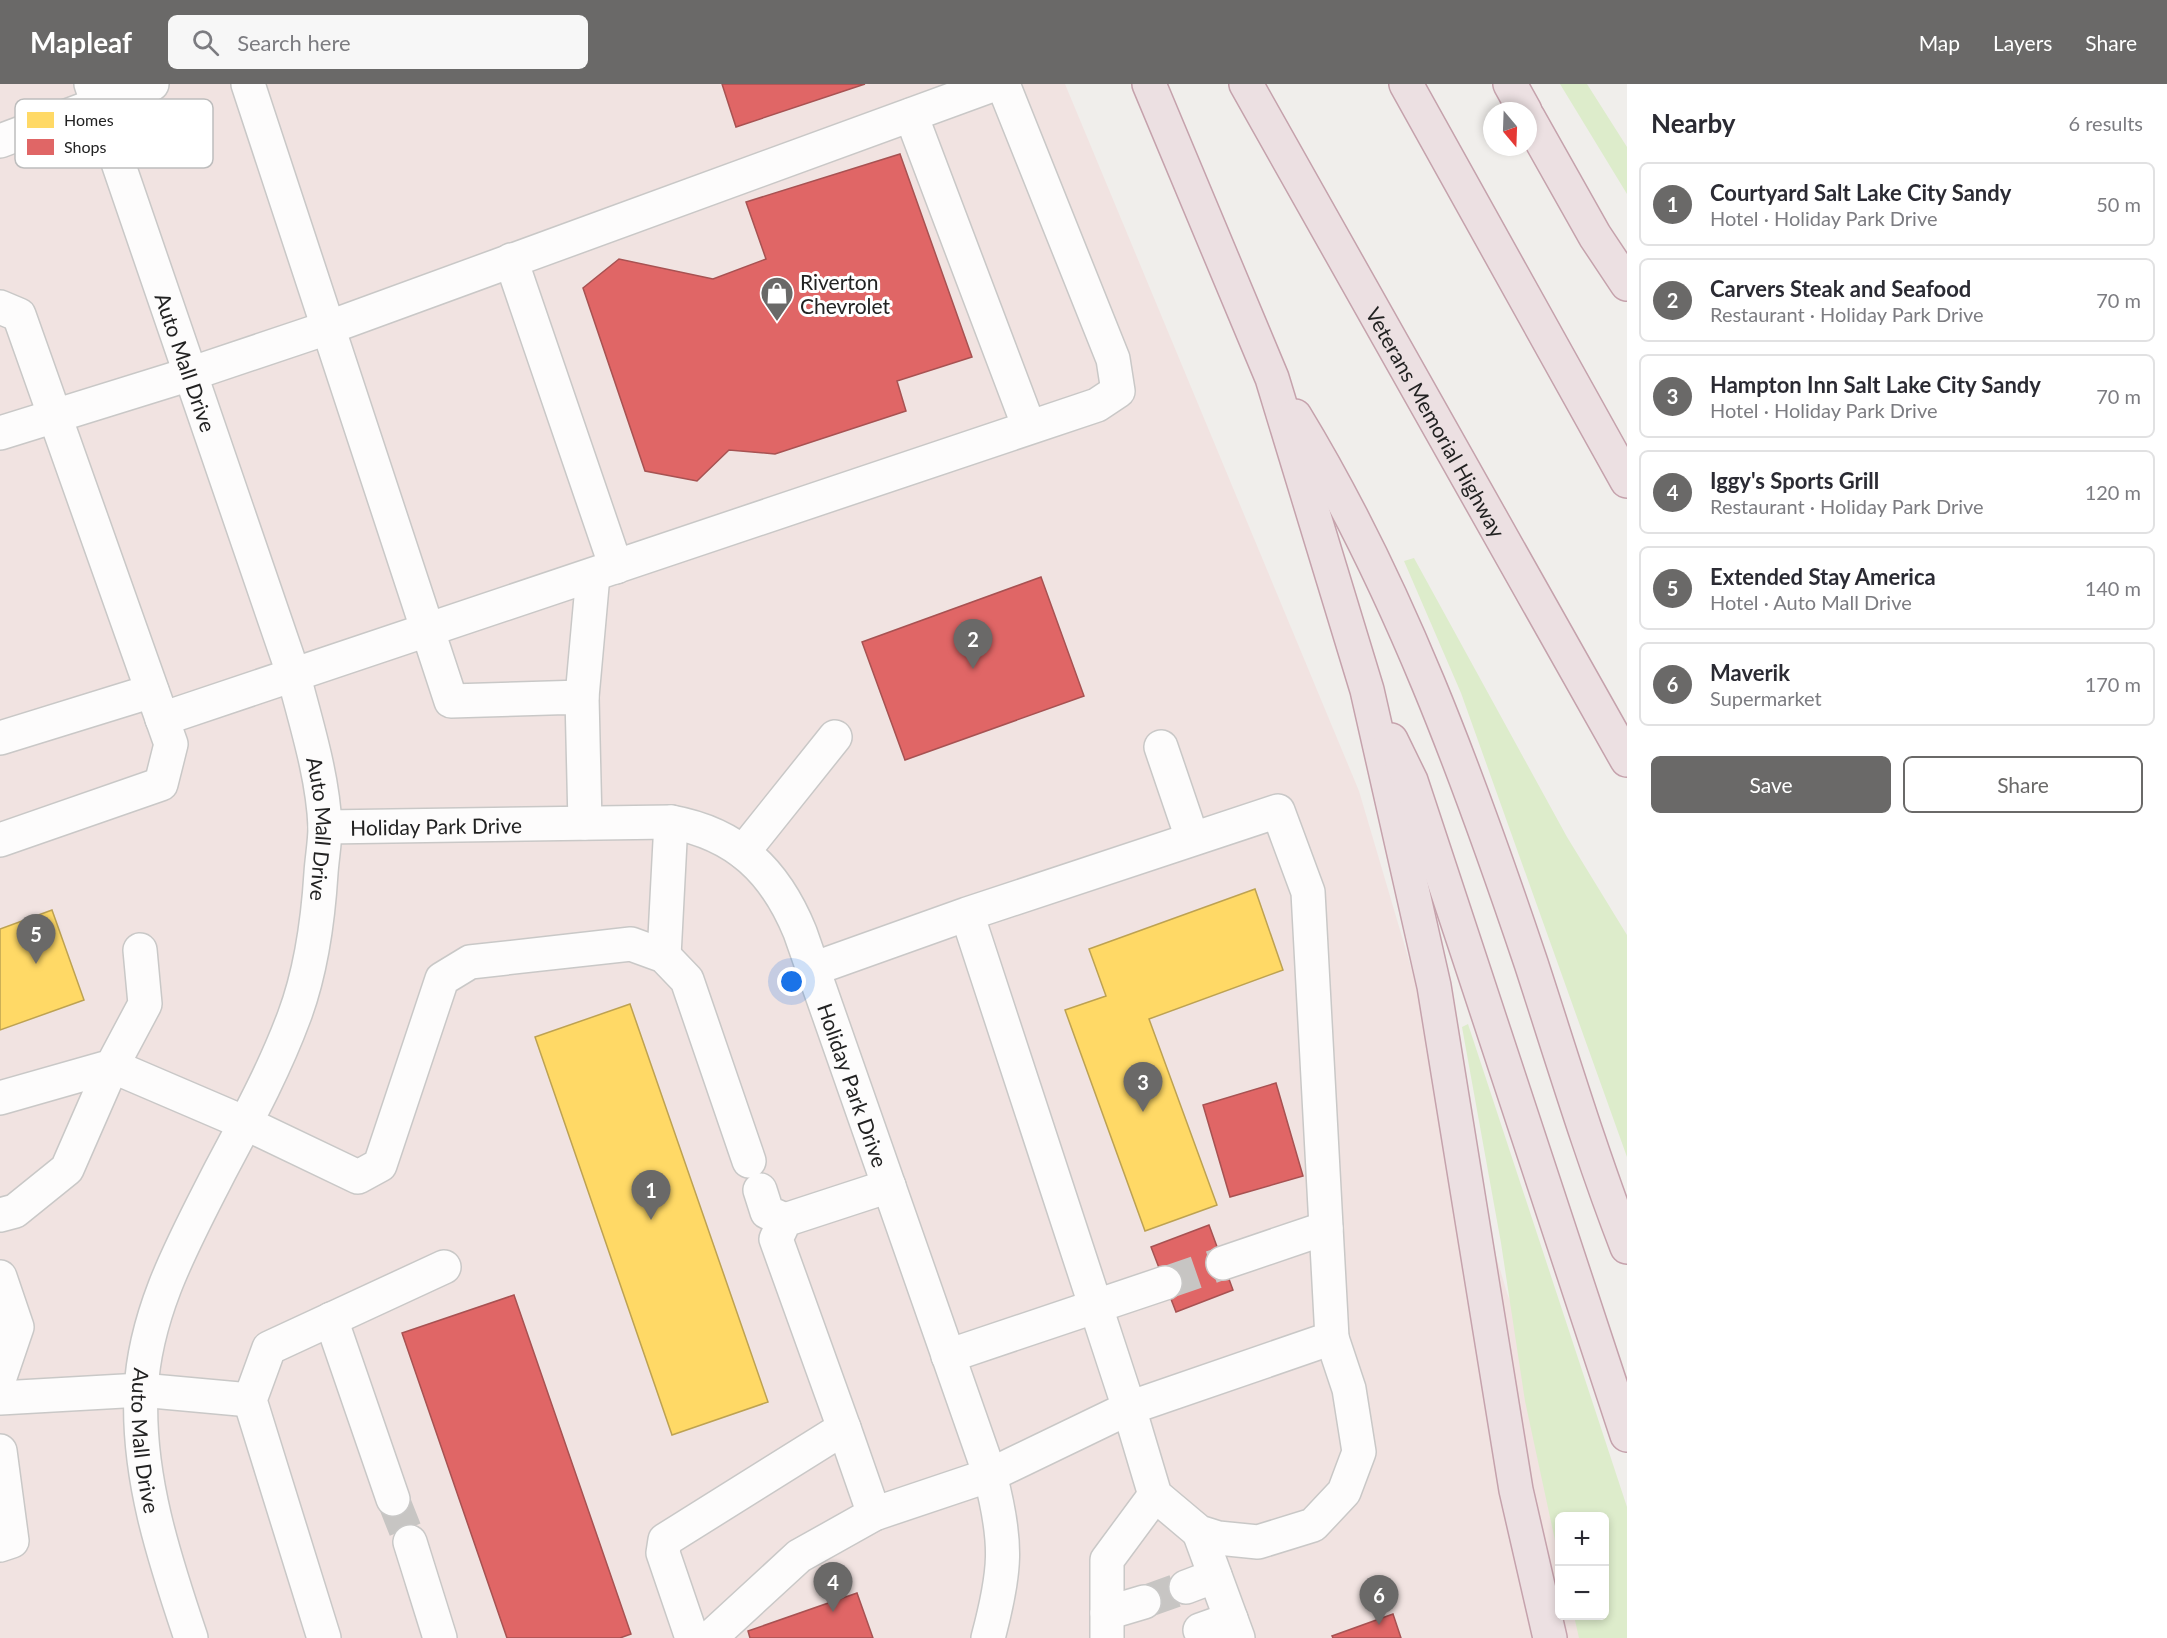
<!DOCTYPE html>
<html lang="en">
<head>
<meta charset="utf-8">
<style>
  body { margin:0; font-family:Lato,sans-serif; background:#f7f7f7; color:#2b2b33 }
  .controls { position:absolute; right:18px; bottom:18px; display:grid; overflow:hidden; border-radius:9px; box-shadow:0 3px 9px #0003 }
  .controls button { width:54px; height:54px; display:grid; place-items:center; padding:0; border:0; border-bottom:2px solid #e1e1e2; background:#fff; color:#2b2b33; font:30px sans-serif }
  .compass { position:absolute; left:1483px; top:18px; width:54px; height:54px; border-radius:50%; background:#fff; box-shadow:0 3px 9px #0003; rotate:161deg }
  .you { position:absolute; left:792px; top:898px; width:21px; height:21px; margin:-15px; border:4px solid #fff; border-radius:50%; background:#1a73e8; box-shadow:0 0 0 9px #1a73e833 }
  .badge { display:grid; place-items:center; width:39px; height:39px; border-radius:50%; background:#6a6968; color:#fff; font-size:20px; font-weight:700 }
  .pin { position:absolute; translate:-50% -50px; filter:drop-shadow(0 2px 3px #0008) }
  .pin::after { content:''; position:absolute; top:32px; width:21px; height:18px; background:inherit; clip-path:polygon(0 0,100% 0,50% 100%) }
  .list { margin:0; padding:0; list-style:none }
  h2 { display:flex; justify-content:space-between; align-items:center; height:78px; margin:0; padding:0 24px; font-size:26px }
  h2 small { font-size:20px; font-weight:400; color:#7c7c81 }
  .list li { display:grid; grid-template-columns:39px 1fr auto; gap:18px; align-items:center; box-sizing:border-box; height:84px; margin:0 12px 12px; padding:0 12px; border:2px solid #e1e1e2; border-radius:9px }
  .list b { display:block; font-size:22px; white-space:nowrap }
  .list p { margin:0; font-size:20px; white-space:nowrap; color:#7c7c81 }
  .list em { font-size:20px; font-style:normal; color:#7c7c81 }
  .actions { display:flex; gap:12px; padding:18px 24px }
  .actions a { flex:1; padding:14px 0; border:2px solid #6a6968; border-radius:9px; text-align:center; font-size:21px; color:#6a6968 }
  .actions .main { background:#6a6968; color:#fff }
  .icon { flex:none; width:33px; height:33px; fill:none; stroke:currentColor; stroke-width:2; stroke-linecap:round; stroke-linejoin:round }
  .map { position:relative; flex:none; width:1627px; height:1554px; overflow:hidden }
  header { display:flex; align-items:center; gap:36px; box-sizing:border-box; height:84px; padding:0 30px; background:#6a6968; color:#fff }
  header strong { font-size:28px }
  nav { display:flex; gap:33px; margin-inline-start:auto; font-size:21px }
  .search { width:420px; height:54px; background:#f7f7f7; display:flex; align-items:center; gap:15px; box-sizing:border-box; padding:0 21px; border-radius:9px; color:#7c7c81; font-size:22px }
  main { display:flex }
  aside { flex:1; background:#fff }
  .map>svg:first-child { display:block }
  .commercial { fill:#f1e3e1 }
  .grass { fill:#ddeccb }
  .homes { fill:#ffd966; stroke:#bda252; stroke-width:1.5 }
  .shops { fill:#e06666; stroke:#a75252; stroke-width:1.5 }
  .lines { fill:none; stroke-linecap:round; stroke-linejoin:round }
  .minor-tunnel { stroke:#c7c5c3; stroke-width:33; stroke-dasharray:33 16; stroke-linecap:butt }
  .minor-casing { stroke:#c9c8c7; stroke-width:36 }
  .highway-casing { stroke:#c5a2ac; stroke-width:36 }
  .minor { stroke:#fdfcfc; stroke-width:33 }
  .highway { stroke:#ece0e2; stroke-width:33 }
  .labels { text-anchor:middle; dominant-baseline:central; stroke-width:6; stroke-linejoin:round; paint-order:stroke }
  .poi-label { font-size:21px; fill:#222; stroke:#fff; text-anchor:start }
  .street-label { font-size:21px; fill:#222; stroke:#fff }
  .key { fill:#fff; stroke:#bdbdbd; stroke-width:1.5 }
  .key-label { font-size:16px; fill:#222 }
</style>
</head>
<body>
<header>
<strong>Mapleaf</strong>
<div class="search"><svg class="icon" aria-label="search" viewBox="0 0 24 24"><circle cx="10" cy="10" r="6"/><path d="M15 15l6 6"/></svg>Search here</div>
<nav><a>Map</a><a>Layers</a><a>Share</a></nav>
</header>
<main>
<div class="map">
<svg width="1627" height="1554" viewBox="0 0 1627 1554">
  <rect width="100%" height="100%" fill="#f0eeeb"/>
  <path class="commercial" d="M0,0H1065L1359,707L1507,1209L1592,1432H1560V1532H1604L1627,1554H0Z"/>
  <path class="grass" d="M1560,0H1587L1627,63V110Z
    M1414,474L1567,753L1627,851V1073L1461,609L1404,477Z
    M1468,940L1627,1423V1554H1579L1574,1532H1604V1432H1560L1559,1475L1525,1317L1501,1159L1462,943Z"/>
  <path class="homes" d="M1255,805L1283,886L1149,935L1217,1121L1145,1147L1065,926L1106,912L1089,865Z
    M52,826L84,916L0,946V845Z
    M630,920L768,1318L672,1351L535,953Z"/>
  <path class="shops" d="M722,0H865L736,43Z
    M900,70L972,273L897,297L906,327L775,370L729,366L697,397L645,387L583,204L619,175L713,195L766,175L746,118Z
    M1041,493L1084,612L905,676L862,558Z
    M1276,999L1303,1092L1230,1113L1203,1021Z
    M1209,1141L1233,1206L1176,1228L1151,1163Z
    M514,1211L631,1550L620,1554H507L402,1249Z
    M857,1509L873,1554H750L748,1547Z
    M1393,1530L1401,1554H1333L1332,1552Z"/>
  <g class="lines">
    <path class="minor-tunnel" d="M1165,1199L1223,1179
      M393,1415L410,1458
      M1144,1518L1186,1503"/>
    <defs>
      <g id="minor">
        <path id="s1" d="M91,0L293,589C306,639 323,692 325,743C325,758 322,774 321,789C318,837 311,888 294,933C274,987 246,1038 219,1089C184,1158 145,1227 141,1307C137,1392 164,1474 191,1554"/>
        <path d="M248,0L451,617L582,613L585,739"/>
        <path d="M911,31L1029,343"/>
        <path d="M0,57L152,0"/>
        <path d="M511,176L616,483"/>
        <path d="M0,223L19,231L171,660L161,700L0,756"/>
        <path d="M0,349L190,290L330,243L995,0"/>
        <path d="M582,613L593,491"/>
        <path d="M162,635L1097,321L1118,307L1113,275L1003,0"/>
        <path d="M0,654L152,607"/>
        <path d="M1161,663L1192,754"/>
        <path id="s2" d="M325,743L671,738C737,750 775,787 800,848L990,1391C1008,1459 1006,1487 988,1554"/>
        <path d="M743,768L835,653"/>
        <path d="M664,872L671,738"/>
        <path d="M813,885L967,830L1129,1324L1332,1254L1308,808L1278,727L967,830"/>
        <path d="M0,1014L112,982L145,920L140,866"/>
        <path d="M760,1106L767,1128L785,1136"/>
        <path d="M0,1131L15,1127L67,1085L112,982L245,1039L358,1093L380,1081L442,895L470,878L631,860L664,872L687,896L749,1077"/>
        <path d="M1223,1179L1326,1144"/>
        <path d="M0,1193L17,1243L0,1293"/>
        <path d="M331,1235L393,1415"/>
        <path d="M948,1272L1165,1199"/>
        <path d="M0,1314L141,1306L250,1316"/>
        <path d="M844,1344L874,1430"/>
        <path d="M0,1367L12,1457L0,1461"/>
        <path d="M1199,1448L1238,1554"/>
        <path d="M410,1458L440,1554"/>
        <path d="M1186,1503L1215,1492"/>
        <path d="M1107,1529L1144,1518"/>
        <path d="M1200,1546L1231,1535"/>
        <path d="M324,1554L250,1316L269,1264L444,1183"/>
        <path d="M692,1554L663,1469L665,1456L844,1344L776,1155L785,1136L889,1102"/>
        <path d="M710,1554L799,1472L874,1430L990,1391L1129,1324L1155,1411L1199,1448L1218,1454L1258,1458L1313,1441L1344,1408L1359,1368L1349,1305L1332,1254"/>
        <path d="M1107,1554V1476L1155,1411"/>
      </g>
      <g id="highway">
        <path d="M1149,0L1272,294L1367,606L1434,902L1516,1406L1550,1554"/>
        <path id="s3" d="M1246,0L1627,676"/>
        <path d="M1406,0L1627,397"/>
        <path d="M1510,0L1525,27"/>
        <path d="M1528,33L1595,152L1627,200"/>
        <path d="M1295,332C1398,501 1468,692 1531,879C1562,974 1591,1070 1627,1163"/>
        <path d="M1391,656L1411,697L1627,1351"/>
      </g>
    </defs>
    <use href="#minor" class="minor-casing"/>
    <use href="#highway" class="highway-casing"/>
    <use href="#minor" class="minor"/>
    <use href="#highway" class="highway"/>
  </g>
  <defs>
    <symbol id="shop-pin" viewBox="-11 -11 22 30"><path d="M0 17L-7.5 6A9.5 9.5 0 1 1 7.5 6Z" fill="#6a6968" stroke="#fff"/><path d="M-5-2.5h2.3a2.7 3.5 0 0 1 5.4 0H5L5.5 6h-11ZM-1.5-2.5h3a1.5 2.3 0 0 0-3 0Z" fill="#fff"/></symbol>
  </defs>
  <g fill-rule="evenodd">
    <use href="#shop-pin" x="758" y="190" width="38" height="52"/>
  </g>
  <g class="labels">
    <g class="poi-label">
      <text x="800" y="197">Riverton<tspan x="800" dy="24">Chevrolet</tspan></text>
    </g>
    <g class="street-label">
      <text stroke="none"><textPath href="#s1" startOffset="294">Auto Mall Drive</textPath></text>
      <text stroke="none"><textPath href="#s3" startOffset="388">Veterans Memorial Highway</textPath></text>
      <text stroke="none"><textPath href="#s2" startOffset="111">Holiday Park Drive</textPath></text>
      <text stroke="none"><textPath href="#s1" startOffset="782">Auto Mall Drive</textPath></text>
      <text stroke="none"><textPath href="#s2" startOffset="686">Holiday Park Drive</textPath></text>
      <text stroke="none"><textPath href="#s1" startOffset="1430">Auto Mall Drive</textPath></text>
    </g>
  </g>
  <rect x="15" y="15" width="198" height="69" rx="9" class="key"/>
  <rect x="27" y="28" width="27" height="16" fill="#ffd966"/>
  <rect x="27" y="55" width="27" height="16" fill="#e06666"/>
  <g class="key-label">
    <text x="64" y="42">Homes</text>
    <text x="64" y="69">Shops</text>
  </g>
</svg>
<div class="controls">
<button>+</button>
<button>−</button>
</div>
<svg class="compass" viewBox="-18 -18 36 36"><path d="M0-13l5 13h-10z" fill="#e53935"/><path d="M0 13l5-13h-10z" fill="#7c7c81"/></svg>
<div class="you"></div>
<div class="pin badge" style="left:651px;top:1136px">1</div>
<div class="pin badge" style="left:973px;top:585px">2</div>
<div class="pin badge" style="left:1143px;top:1028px">3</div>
<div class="pin badge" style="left:833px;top:1528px">4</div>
<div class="pin badge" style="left:36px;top:880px">5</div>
<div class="pin badge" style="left:1379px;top:1541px">6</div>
</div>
<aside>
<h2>Nearby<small>6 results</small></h2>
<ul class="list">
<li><span class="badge">1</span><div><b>Courtyard Salt Lake City Sandy</b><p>Hotel · Holiday Park Drive</p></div><em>50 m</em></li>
<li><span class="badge">2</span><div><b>Carvers Steak and Seafood</b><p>Restaurant · Holiday Park Drive</p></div><em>70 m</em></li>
<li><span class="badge">3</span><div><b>Hampton Inn Salt Lake City Sandy</b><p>Hotel · Holiday Park Drive</p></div><em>70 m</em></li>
<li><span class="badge">4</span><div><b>Iggy's Sports Grill</b><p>Restaurant · Holiday Park Drive</p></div><em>120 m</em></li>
<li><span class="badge">5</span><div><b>Extended Stay America</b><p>Hotel · Auto Mall Drive</p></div><em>140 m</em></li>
<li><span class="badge">6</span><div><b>Maverik</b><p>Supermarket</p></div><em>170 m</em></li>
</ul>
<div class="actions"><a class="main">Save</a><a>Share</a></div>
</aside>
</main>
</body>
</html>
